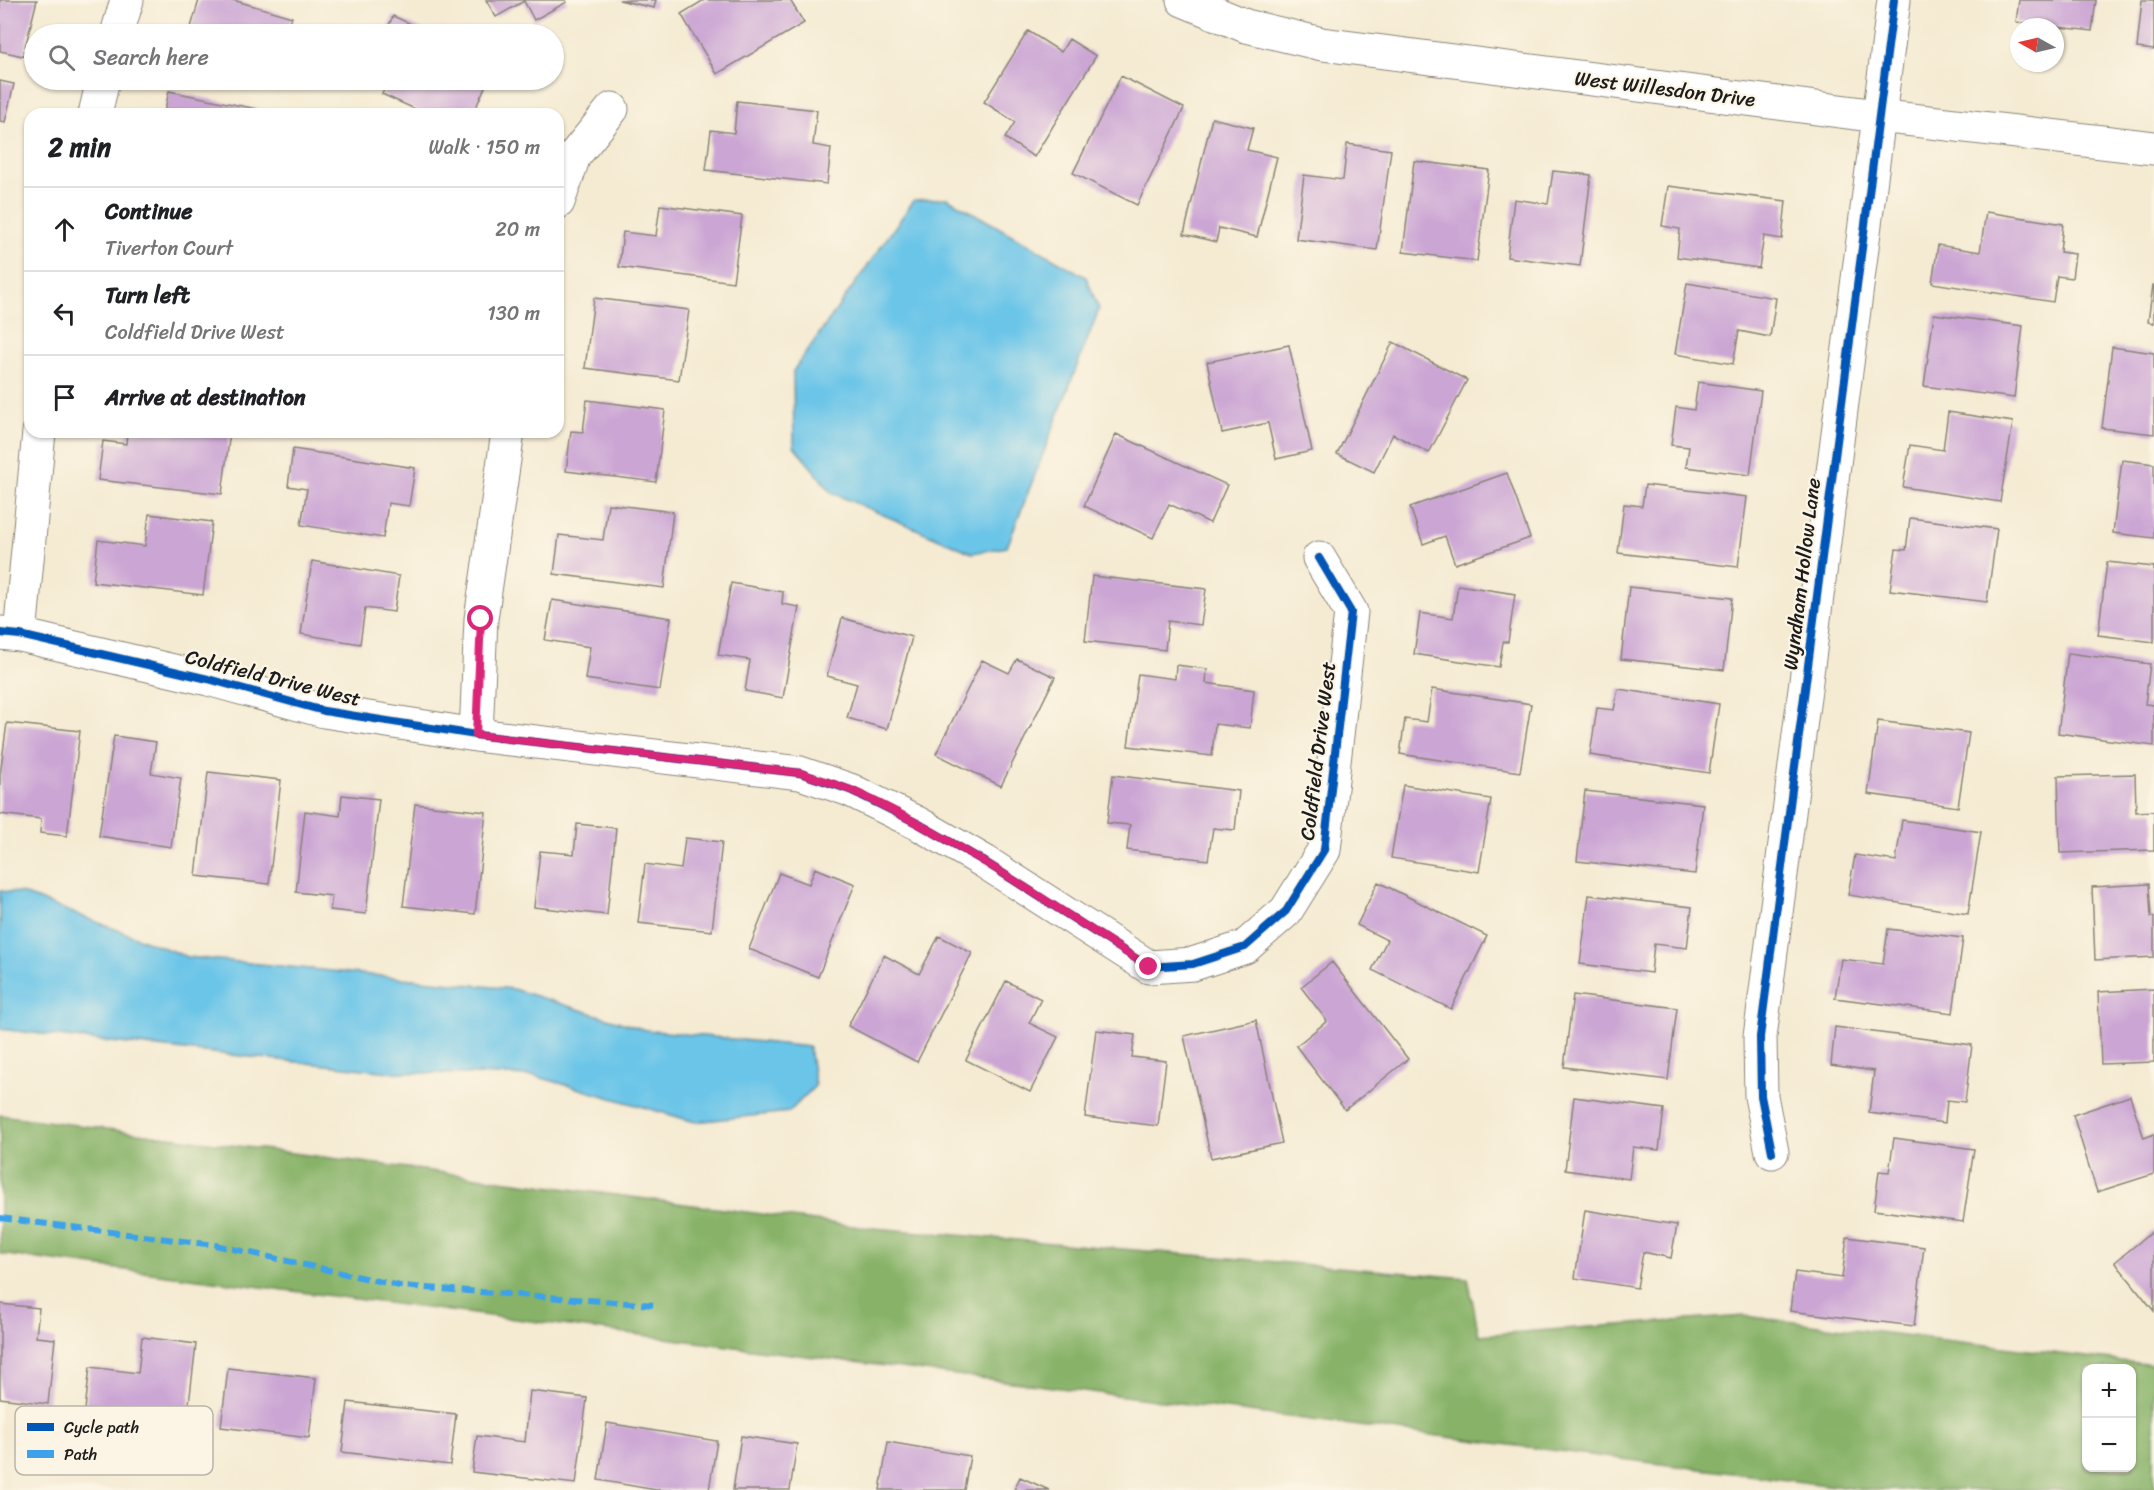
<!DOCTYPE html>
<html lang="en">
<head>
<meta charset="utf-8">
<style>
  body { margin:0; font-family:Sriracha,sans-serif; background:#f6f6f6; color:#202124 }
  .controls { position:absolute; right:18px; bottom:18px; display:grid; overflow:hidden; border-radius:12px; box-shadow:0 2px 4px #0004 }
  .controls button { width:54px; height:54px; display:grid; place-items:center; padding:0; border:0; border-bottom:2px solid #e0e0e0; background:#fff; color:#202124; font:30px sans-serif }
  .compass { position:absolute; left:2010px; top:18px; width:54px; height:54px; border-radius:50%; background:#fff; box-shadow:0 2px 4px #0004; rotate:278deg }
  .stop { position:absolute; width:18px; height:18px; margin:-14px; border:4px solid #db2777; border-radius:50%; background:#fff }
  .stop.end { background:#db2777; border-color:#fff; box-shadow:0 2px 6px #0008 }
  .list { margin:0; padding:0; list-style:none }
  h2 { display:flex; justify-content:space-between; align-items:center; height:78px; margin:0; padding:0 24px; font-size:26px }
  h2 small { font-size:20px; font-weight:400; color:#757577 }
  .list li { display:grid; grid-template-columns:39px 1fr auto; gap:18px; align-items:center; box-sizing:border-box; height:84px; padding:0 24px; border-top:2px solid #e0e0e0 }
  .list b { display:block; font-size:22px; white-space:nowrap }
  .list p { margin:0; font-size:20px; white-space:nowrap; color:#757577 }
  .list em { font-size:20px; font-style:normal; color:#757577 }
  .icon { flex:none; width:33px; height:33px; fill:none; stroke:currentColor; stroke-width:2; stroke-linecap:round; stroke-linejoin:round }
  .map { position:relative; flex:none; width:2154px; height:1490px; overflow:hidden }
  .search { position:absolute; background:#fff; box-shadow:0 2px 4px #0004; left:24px; top:24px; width:540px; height:66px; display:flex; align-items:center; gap:15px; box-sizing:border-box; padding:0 21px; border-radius:33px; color:#757577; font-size:22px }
  .panel { position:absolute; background:#fff; box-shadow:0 2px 4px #0004; left:24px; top:108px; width:540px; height:330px; border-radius:18px }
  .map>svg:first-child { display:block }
  .forest { fill:#87b268; stroke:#526742; stroke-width:1.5; fill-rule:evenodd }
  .water { fill:#6ac5e8; stroke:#437082; stroke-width:1.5 }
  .building { fill:#cba5d4 }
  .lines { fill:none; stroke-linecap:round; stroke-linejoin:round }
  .street-casing { stroke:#888478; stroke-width:35 }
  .street { stroke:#fff; stroke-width:33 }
  .quiet { stroke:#3da2ea; stroke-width:6; stroke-dasharray:12 6; stroke-linecap:butt }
  .cycleway-casing { stroke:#fcf5e5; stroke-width:11 }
  .cycleway { stroke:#0057b8; stroke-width:8 }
  .route { stroke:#db2777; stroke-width:8 }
  .labels { text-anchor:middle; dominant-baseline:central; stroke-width:4.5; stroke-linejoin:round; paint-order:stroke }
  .street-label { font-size:20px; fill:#1c1c1c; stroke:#fcf5e5 }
  .key { fill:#fcf5e5; stroke:#b9b4a9; stroke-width:1.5 }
  .key-label { font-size:16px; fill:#1c1c1c }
</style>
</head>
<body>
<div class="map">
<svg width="2154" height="1490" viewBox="0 0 2154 1490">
  <rect width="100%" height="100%" fill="#fcf5e5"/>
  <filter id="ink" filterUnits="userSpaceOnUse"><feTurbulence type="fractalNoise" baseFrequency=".0167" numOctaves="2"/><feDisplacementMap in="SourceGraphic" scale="12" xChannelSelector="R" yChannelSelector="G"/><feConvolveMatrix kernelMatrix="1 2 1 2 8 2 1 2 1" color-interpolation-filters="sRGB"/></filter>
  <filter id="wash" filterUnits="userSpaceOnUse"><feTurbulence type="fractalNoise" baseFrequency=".008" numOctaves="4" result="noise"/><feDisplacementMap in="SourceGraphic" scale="24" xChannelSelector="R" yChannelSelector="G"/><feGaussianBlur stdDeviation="1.35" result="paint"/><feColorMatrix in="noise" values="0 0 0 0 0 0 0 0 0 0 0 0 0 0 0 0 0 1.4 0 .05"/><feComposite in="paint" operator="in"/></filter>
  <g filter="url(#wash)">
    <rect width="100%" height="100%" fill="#f5ebd3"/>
    <path class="forest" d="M0,1115L861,1227L1468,1278L1479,1335L1744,1316L2154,1365V1490H1866L0,1254ZM2086,1368H2132V1468H2086Z"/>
    <path class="water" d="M947,198L1086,277L1099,309L1007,547L972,553L832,493L794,446L793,371L914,200Z
      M0,891L21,893L188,957L513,989L646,1030L809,1047L815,1086L789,1112L695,1122L535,1076L391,1072L92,1040L0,1029Z"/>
    <g id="blocks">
      <path class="building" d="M0,0H37L23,56L0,51Z
        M199,0H233L292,17L287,34H189Z
        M486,0H566L567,2L534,20L524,1L496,17Z
        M619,0H656L654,8Z
        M704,0H790L804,23L717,74L681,14Z
        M2019,0H2096L2092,31L2016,22Z
        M2142,0H2154V50L2137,48Z
        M393,16L433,34H385Z
        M1028,31L1061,52L1069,39L1096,56L1034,157L1005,138L1015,122L984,102Z
        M1121,76L1184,108L1137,205L1073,173Z
        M388,80H488L473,114H426L382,94Z
        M0,81L14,84L5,122L0,121Z
        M169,91L257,109L256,114H164Z
        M737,101L817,110L813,145L831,148L827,184L706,170L711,130L734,133Z
        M1212,118L1253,128L1247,150L1277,157L1257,237L1219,228L1216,242L1184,234Z
        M1347,144L1391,150L1377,250L1296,239L1304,175L1343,180Z
        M1414,161L1489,170L1477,261L1403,252Z
        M1553,171L1591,175L1580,266L1507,257L1514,199L1548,204Z
        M1668,186L1786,201L1782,239L1764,236L1759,268L1677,257L1680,229L1662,226Z
        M660,205L742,216L733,282L619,267L623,232L656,236Z
        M1986,212L2063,224L2060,252L2075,254L2072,278L2057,276L2053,302L1932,283L1938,245L1980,252Z
        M1687,283L1776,298L1770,337L1739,331L1733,364L1675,354Z
        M2153,285H2154V323L2148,322Z
        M594,298L689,310L679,380L585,368Z
        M1934,314L2023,326L2014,398L1924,386Z
        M1393,342L1467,380L1429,453L1393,434L1374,472L1337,454Z
        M1289,345L1312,451L1276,459L1268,423L1222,433L1207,362Z
        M2112,347L2154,353V434L2102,428Z
        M1698,382L1761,391L1750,475L1686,467L1689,447L1671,445L1676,407L1694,410Z
        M587,400L665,410L656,482L566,471L571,431L583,432Z
        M1948,412L2013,422L2000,502L1903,487L1910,445L1943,450Z
        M127,432H230L222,494L98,480L103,441L126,444Z
        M1116,434L1227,485L1210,523L1169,504L1153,538L1084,506Z
        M293,449L415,468L409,506L388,503L383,538L301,525L307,489L288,486Z
        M2122,460L2154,464V538L2113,533Z
        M1507,473L1530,538L1455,564L1445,536L1423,544L1410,507Z
        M1645,485L1747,497L1738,567L1618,553L1624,504L1642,506Z
        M608,504L673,512L664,588L554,574L559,535L603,540Z
        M149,514L212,522L203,595L93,582L98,540L145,546Z
        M1910,518L1997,529L1987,602L1890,590L1896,549L1906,550Z
        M312,561L399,576L394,612L365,608L360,644L301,634Z
        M2107,562L2154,567V642L2098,635Z
        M1092,576L1206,589L1201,625L1168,621L1165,650L1085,641Z
        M731,583L783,592L782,604L799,607L783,698L745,691L750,660L718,655Z
        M1458,585L1515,594L1508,642H1503L1499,667L1414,654L1420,613L1453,618Z
        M1629,587L1732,598L1724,670L1621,659Z
        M552,600L671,618L660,690L585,679L590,647L545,640Z
        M842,618L912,637L887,729L847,718L857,684L827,676Z
        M2068,653L2150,664L2145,704L2154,705V746L2058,733Z
        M1017,659L1055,677L1001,786L936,754L982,660L1009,673Z
        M1176,665L1207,669L1206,683L1254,690L1250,728L1215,724L1212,756L1128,746L1138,674L1175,679Z
        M1432,689L1531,704L1520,772L1400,754L1405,719L1427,722Z
        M1618,689L1719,704L1709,773L1590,755L1597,708L1614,710Z
        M1878,721L1969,733L1958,807L1868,794Z
        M7,723L80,731L67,836L40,833L41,819L0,814V775Z
        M114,736L156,742L151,773L181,778L171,847L99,836Z
        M208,772L281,780L269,884L196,876Z
        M2135,774L2136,812L2154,811V850L2060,853L2058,776Z
        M1113,775L1239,791L1235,830L1213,828L1208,860L1127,850L1130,825L1107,823Z
        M1403,785L1491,799L1479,872L1391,858Z
        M1585,791L1703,804L1695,874L1577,861Z
        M342,795L379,799L366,914L330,910L332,896L296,892L305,811L340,816Z
        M415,804L486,812L475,914L403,906Z
        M1902,820L1981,832L1968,914L1848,895L1855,855L1896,861Z
        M577,824L616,828L607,915L534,907L540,851L574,854Z
        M685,838L722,842L712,931L638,923L645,864L681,869Z
        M815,868L855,884L818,977L749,949L779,873L809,884Z
        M1378,882L1487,936L1451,1009L1372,970L1387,940L1357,925Z
        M2149,884L2151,917H2154V957L2095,960L2092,887Z
        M1589,895L1692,907L1687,948L1654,944L1651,973L1580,964Z
        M1888,929L1963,938L1953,1013L1835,998L1841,959L1883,964Z
        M939,936L972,953L917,1062L848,1026L884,955L919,974Z
        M1332,962L1408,1059L1345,1110L1296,1046L1327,1021L1301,987Z
        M1006,981L1041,999L1029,1023L1058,1037L1030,1092L966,1060Z
        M2154,989V1062L2101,1064L2098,992Z
        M1573,995L1677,1008L1668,1080L1564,1067Z
        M1256,1020L1282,1143L1211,1158L1184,1036Z
        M1835,1027L1972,1045L1965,1102L1947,1100L1945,1123L1869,1113L1874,1071L1831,1065Z
        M1096,1030L1135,1035L1132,1057L1166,1061L1158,1126L1085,1117Z
        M2130,1096L2144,1138L2154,1134V1174L2097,1192L2073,1115Z
        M1574,1097L1664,1109L1659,1150L1633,1147L1629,1179L1565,1170Z
        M1894,1138L1974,1149L1963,1222L1874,1210L1879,1171L1889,1172Z
        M1585,1210L1677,1225L1671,1258L1643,1252L1637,1288L1575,1278Z
        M2154,1230V1311L2115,1262Z
        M1847,1237L1924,1247L1914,1326L1790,1311L1795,1272L1842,1278Z
        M0,1304L39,1308L36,1337L55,1339L48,1404L0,1398Z
        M142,1337L196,1344L186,1430L84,1418L90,1367L138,1373Z
        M228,1368L316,1378L309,1438L221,1427Z
        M530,1391L587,1398L576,1484L472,1472L477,1436L525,1442Z
        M348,1402L456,1414L450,1465L342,1452Z
        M607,1423L717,1441L709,1490H656L598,1480Z
        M741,1436L797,1444L790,1490H733Z
        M888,1442L970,1456L964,1490H880Z
        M1020,1477L1049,1490H1014Z"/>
    </g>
  </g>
  <g filter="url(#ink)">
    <use href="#blocks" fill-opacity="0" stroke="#888478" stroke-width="1.5"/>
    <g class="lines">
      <defs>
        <path id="street" d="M1183,0L1246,26L1322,44L1878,116L2154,148
          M117,34L127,0
          M95,114L103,80
          M558,202L574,156L612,109
          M0,633L20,635L208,679L324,711L476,735L800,773L850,790L919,824L985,862L1149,967L1193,964L1245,947L1286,911L1324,850L1351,612L1319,558
          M20,635L39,432
          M476,735L481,619L508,432
          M1772,1152L1761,1096L1760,1037L1894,0"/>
      </defs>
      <use href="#street" class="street-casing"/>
      <use href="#street" class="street"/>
      <path class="quiet" d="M0,1218L215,1245L400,1286L655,1305"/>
      <defs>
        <path id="cycleway" d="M0,633L20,635L208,679L324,711L476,735L800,773L850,790L919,824L985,862L1149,967L1193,964L1245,947L1286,911L1324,850L1351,612L1319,558
          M1772,1152L1761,1096L1760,1037L1894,0"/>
      </defs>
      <use href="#cycleway" class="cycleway-casing"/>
      <use href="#cycleway" class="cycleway"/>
    </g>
  </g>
  <g class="lines" filter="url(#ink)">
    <path class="route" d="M481,619L476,735L801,773C818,779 836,784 853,791C957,839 1052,905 1149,967"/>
  </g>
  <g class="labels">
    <g class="street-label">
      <text transform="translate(1665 89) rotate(7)">West Willesdon Drive</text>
      <text transform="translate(1802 574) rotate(-83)">Wyndham Hollow Lane</text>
      <text transform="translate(273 678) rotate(14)">Coldfield Drive West</text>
      <text transform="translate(1318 751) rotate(-83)">Coldfield Drive West</text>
    </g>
  </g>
  <rect x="15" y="1406" width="198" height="69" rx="9" class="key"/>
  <rect x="27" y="1423" width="27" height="8" fill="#0057b8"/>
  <rect x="27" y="1450" width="27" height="8" fill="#3da2ea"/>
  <g class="key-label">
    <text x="64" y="1433">Cycle path</text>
    <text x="64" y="1460">Path</text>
  </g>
</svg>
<div class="controls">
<button>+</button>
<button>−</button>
</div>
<svg class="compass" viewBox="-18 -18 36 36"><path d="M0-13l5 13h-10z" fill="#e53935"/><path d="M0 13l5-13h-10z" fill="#757577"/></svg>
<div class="stop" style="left:481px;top:619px"></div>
<div class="stop end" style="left:1149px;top:967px"></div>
<div class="search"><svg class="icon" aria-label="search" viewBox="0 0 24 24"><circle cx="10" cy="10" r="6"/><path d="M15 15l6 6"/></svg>Search here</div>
<section class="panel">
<h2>2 min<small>Walk · 150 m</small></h2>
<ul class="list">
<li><svg class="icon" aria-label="ahead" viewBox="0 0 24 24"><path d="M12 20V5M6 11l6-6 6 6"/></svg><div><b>Continue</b><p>Tiverton Court</p></div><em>20 m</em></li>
<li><svg class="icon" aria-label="left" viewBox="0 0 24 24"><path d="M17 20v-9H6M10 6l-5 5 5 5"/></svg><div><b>Turn left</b><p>Coldfield Drive West</p></div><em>130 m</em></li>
<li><svg class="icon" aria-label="arrive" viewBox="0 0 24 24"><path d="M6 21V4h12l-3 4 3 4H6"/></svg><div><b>Arrive at destination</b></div></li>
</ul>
</section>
</div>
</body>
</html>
